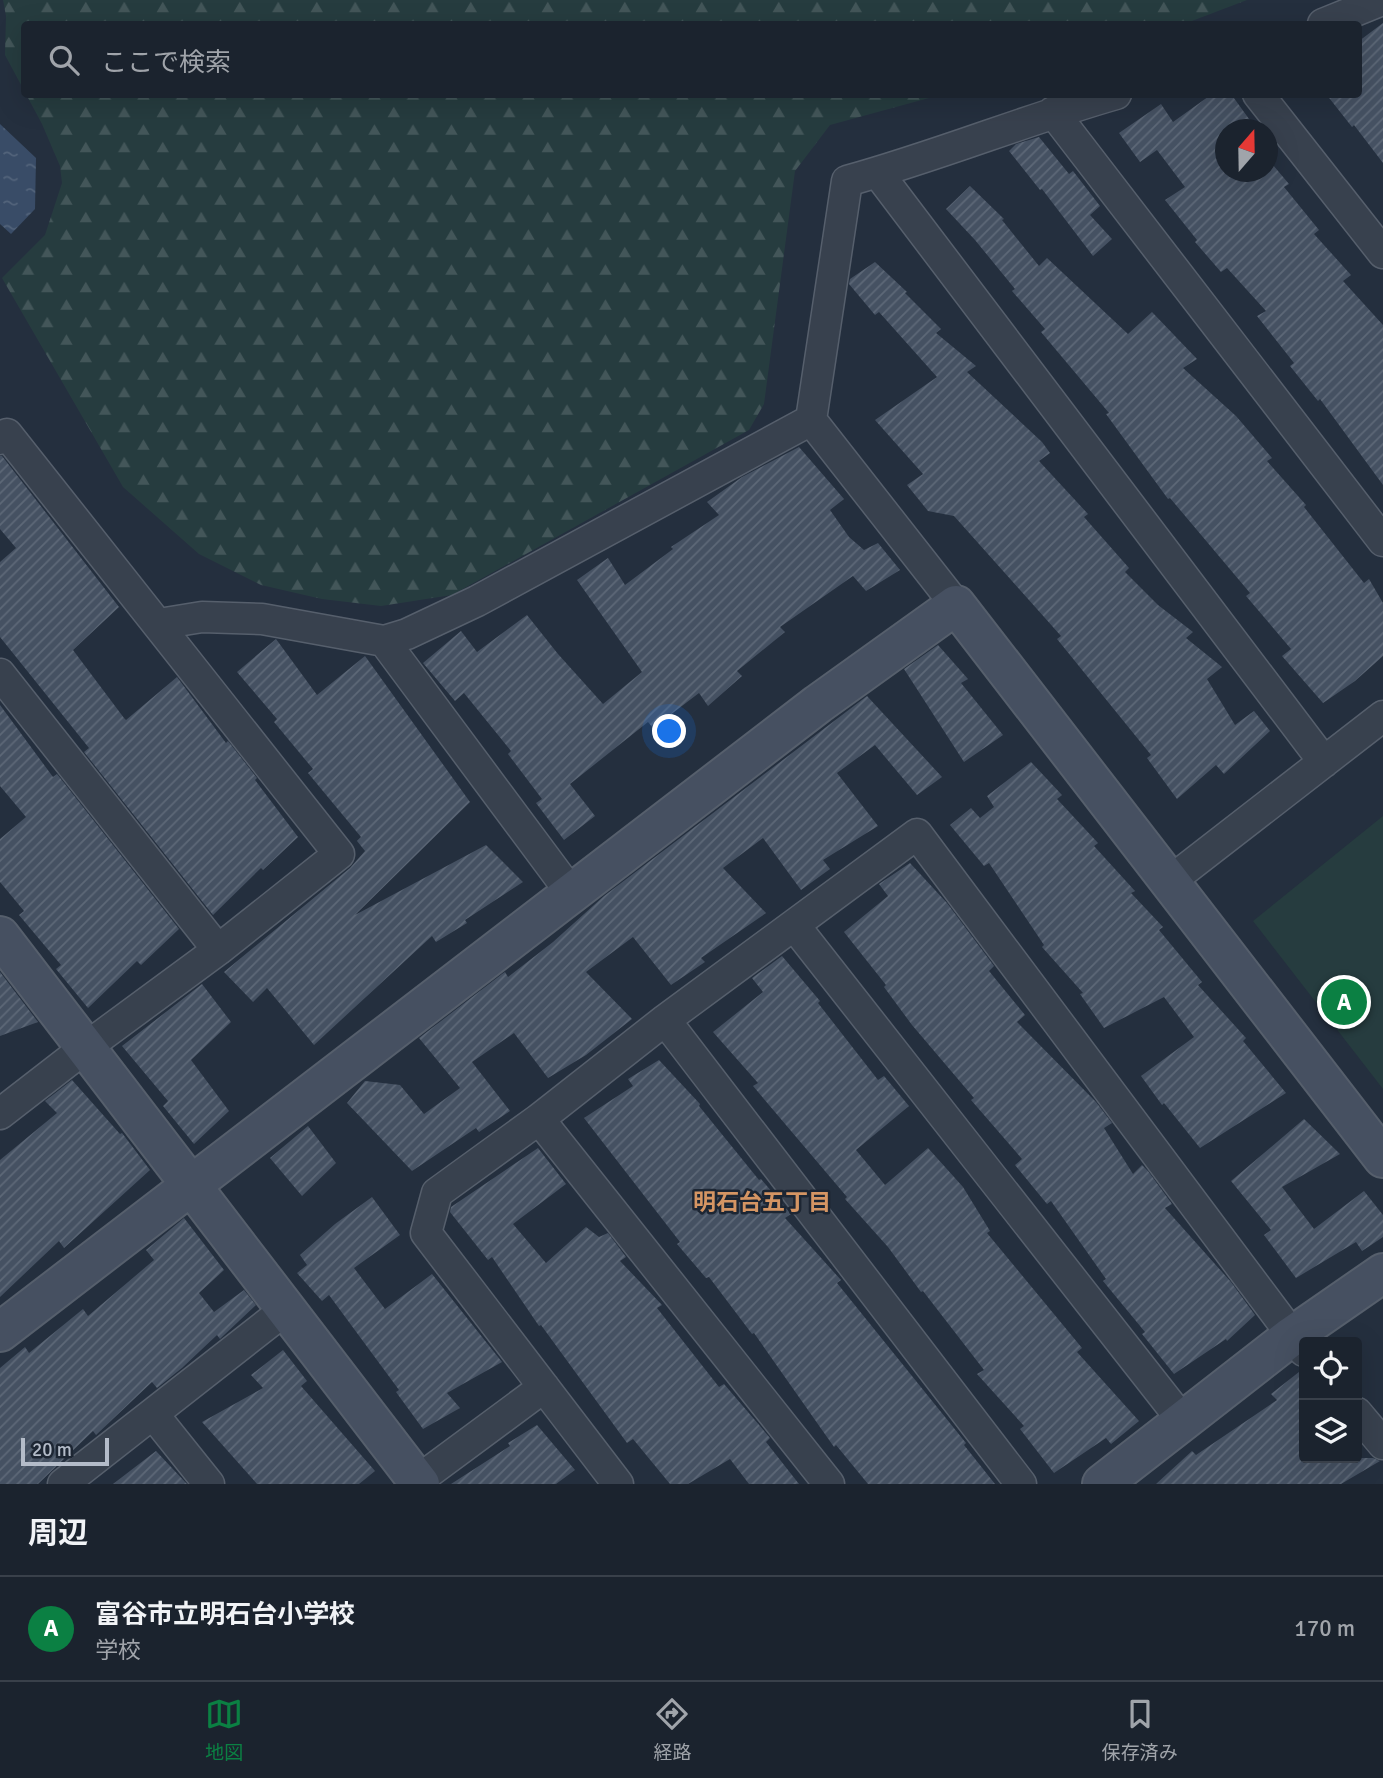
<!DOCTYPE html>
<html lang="ja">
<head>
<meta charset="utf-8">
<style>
  body { margin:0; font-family:Signika,"Noto Sans JP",sans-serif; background:#282f3a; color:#f1f3f6 }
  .controls { position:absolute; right:21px; bottom:21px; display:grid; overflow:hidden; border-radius:7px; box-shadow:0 7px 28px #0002 }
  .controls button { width:63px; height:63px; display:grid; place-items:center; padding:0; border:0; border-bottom:2px solid #39404a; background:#1b232e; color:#f1f3f6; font:35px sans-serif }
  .compass { position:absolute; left:1215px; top:119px; width:63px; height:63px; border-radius:50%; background:#1b232e; box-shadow:0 7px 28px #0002; rotate:20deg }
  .scale { position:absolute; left:21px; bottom:18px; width:88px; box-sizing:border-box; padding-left:7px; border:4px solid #b4bcc9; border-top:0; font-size:19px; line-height:24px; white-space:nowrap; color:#b4bcc9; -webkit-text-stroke:5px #1d2633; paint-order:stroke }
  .you { position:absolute; left:670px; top:732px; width:24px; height:24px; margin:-18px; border:5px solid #fff; border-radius:50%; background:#1a73e8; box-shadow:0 0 0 10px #1a73e833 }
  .badge { display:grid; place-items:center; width:46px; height:46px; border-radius:50%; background:#0b8043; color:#fff; font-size:23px; font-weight:700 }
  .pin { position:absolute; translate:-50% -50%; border:4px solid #fff; box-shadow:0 2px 7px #0006 }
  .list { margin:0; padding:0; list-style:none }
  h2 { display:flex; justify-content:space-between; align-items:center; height:91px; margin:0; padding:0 28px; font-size:30px }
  h2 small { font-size:23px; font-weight:400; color:#a0a4aa }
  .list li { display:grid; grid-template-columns:46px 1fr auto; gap:21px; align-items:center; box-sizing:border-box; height:105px; padding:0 28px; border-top:2px solid #39404a }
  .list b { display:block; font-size:26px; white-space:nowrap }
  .list p { margin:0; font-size:23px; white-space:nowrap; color:#a0a4aa }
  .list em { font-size:23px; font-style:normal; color:#a0a4aa }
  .icon { flex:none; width:38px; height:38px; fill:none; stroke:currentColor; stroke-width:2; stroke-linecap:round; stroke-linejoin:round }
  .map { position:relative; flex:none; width:1383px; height:1484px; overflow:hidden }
  .search { position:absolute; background:#1b232e; box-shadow:0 7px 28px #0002; left:21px; right:21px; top:21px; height:77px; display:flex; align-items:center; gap:18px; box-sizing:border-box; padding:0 24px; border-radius:7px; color:#a0a4aa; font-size:26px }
  .sheet { height:196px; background:#1b232e }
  nav { display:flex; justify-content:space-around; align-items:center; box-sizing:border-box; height:98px; border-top:2px solid #39404a; background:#1b232e; font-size:19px; color:#a0a4aa }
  nav a { display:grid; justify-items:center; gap:4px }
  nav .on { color:#0b8043 }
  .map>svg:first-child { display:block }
  .grass { fill:#263c3f }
  .forest { fill:url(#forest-firs) }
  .water { fill:url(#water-ripples) }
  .building { fill:url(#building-hatch) }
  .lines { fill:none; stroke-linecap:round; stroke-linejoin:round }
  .street-casing { stroke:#565f6c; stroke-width:33 }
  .secondary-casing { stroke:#565f6c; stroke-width:42 }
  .street { stroke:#38414e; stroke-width:30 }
  .secondary { stroke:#465061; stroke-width:38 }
  .labels { text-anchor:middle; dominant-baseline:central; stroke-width:5; stroke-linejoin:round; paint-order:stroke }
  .neighbourhood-label { font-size:23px; font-weight:bold; fill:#d59563; stroke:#1d2633 }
</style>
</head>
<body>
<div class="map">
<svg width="1383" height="1484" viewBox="0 0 1383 1484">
  <defs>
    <pattern id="forest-firs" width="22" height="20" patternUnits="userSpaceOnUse" patternTransform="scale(1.75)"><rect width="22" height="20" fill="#263c3f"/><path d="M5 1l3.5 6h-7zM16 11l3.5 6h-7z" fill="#435659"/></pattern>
    <pattern id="water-ripples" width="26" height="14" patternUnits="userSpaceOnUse" patternTransform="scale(1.75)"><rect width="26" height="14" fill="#394c67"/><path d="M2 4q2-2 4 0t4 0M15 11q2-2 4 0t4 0" fill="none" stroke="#53647b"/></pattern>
    <pattern id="building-hatch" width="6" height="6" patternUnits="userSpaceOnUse" patternTransform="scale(1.75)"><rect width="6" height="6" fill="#455162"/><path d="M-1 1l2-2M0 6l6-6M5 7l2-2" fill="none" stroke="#5d6877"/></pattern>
  </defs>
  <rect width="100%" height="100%" fill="#242f3e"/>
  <path class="grass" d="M1383,816V1089L1253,921Z"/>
  <path class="forest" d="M3,0H1247L1184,24H24V94L940,95L830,125L795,171L764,404L749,430L452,595L381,606L322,599L261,585L199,554L123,487L2,278L45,235L62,183L60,166L42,124L5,55L6,16Z"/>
  <path class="water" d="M0,124L36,158L35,209L11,234L0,224Z"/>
  <path class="building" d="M1383,23V163L1354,125L1352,127L1326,94H1359V41Z
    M1212,94H1231L1257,130H1226V172H1268V159L1289,184L1284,187L1319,230L1314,234L1351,275L1343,281L1383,325V485L1320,399L1318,401L1290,366L1294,363L1257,316L1266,311L1227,268L1221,272L1195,242L1197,240L1165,200L1185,187L1157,150L1140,162L1119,133L1161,104L1173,122Z
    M1039,137L1069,174L1073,171L1100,206L1090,215L1112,239L1093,256L1042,189L1040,190L1009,151L1016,144Z
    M970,186L1004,219L1002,220L1039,266L1047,258L1128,334L1152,312L1197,359L1183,368L1236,416L1272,458L1267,461L1306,505L1304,507L1364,583L1369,579L1383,603V656L1355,681L1323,703L1282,656L1291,649L1246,596L1250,593L1170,498L1168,499L1106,414L1109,413L1041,332L1045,329L1012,291L1015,289L975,240L946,209Z
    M875,262L907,292L905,293L941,329L936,333L976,366L967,372L1042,442L1050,453L1039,461L1088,514L1084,517L1129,568L1125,572L1158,605L1193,632L1186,638L1222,667L1207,679L1235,725L1254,711L1270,731L1224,774L1216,765L1177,799L1147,758L1151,755L1057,639L1061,636L954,516L928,511L907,485L923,474L875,420L937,377L879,312L875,315L849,284L850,279Z
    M799,447L844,499L830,510L849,537L864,550L878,543L900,570L866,591L853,576L780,627L785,632L737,671L742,676L708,706L699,693L653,728L648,722L570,784L595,816L564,840L536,803L542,799L508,754L511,751L464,693L455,701L423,663L461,631L477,652L527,615L558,654L603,704L642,672L577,580L608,558L625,585L673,549L671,547L719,515L707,502L742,477Z
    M0,456H2L119,607L73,650L124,718L126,720L177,677L226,743L228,741L257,778L255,780L298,837L263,870L261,868L213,915L84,752L89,748L0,637V562L16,548L0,529Z
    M276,639L317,695L365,656L470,802L355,915L486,845L523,882L465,920L467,923L436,942L432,936L314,1045L267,988L253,1002L224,972L350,868L365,851L357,841L361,837L308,773L313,769L274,722L277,719L237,672Z
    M938,645L968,679L961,683L1003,735L964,762L904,669Z
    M867,696L942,777L917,795L875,745L837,773L878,826L823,860L830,869L801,890L763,838L723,868L766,913L701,958L705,962L671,985L633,937L586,972L632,1019L586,1055L548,1078L514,1033L472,1062L510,1111L479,1132L476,1128L412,1171L347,1103L365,1081L400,1085L424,1114L460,1088L419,1038L502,974L505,972L508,977L553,942L604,896Z
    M0,705L53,777L57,774L179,929L141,965L137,961L88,1008L56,969L61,965L19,915L24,911L0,882V839L26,817L0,786Z
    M1031,762L1062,795L1057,799L1098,843L1094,846L1135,891L1131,893L1163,927L1159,930L1202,982L1198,985L1246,1038L1243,1041L1286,1093L1200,1148L1164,1103L1162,1105L1141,1076L1194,1037L1164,997L1104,1028L1080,994L1083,993L1042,947L1044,945L989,863L984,866L950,825L971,808L980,818L994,807L987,796Z
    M910,863L947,903L994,966L989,971L1025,1015L1017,1022L1096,1102L1112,1123L1104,1128L1133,1174L1142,1165L1148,1171L1172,1204L1165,1208L1231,1282L1255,1315L1227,1341L1226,1339L1174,1374L1142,1334L1145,1332L1103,1281L1106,1279L1051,1201L1047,1204L1015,1165L1022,1159L971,1100L974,1098L912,1025L884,987L886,985L844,932L888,896L879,884Z
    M782,956L820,1001L818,1003L878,1080L884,1076L909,1106L856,1150L885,1185L928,1148L963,1187L990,1231L987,1233L1082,1348L1077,1352L1139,1421L1111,1444L1106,1438L1054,1473L1020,1429L1024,1426L977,1374L984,1370L923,1291L921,1292L888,1247L845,1199L847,1197L753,1086L758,1083L713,1032L763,992L752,978Z
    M0,972L38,1022L0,1036Z
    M202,984L231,1022L191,1060L229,1111L194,1144L163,1106L168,1101L122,1046Z
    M659,1060L700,1104L699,1106L759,1180L761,1179L791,1214L785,1218L841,1280L837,1283L966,1443L964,1445L995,1484H868L836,1445L834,1447L754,1333L752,1334L709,1277L706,1278L677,1244L680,1242L584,1118L633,1086L628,1079Z
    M72,1080L120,1134L122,1133L150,1170L64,1248L59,1241L0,1297V1160L57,1113L45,1101Z
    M1304,1119L1340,1154L1282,1187L1314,1229L1364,1191L1383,1215V1237L1362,1251L1356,1242L1296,1278L1264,1235L1271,1230L1231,1181Z
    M308,1126L336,1163L302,1196L270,1158Z
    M538,1148L566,1184L513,1224L546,1263L586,1227L599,1237L608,1233L626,1257L620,1261L662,1305L657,1308L719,1387L724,1384L760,1426L770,1438L766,1442L799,1484H749L730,1459L688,1484H670L633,1439L627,1443L541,1325L539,1326L492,1257L488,1260L450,1212L451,1207Z
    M372,1197L400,1235L354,1268L385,1309L432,1274L502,1362L447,1393L460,1408L423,1429L396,1392L399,1390L329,1295L322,1301L297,1273L307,1265L300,1255L335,1224Z
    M184,1218L224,1270L199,1293L214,1312L244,1290L256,1305L222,1337L220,1339L217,1335L182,1368L157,1388L152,1382L96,1435L93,1431L38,1484H0V1368L25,1347L29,1353L83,1309L88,1316L154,1260L146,1250Z
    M283,1350L307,1381L301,1386L375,1471L359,1484H257L202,1422L263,1388L251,1375Z
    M1304,1368V1458H1373L1380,1461L1341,1484H1156L1192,1451L1196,1455L1277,1400L1271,1394Z
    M537,1425L575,1470L556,1484H451L510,1446L508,1443Z
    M156,1451L187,1484H113Z"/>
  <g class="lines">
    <defs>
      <path id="street" d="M1323,24L1382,0
        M1258,94L1383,253
        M1053,112L1383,541
        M878,173L1324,762
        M0,439L7,434L339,854L218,950L85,1048L0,1114
        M956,605L811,420L847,181C938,156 1025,120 1116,94
        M159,624L202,617L262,619L384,641L407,634L477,601L811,420
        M384,641L572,894
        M0,674L218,950
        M1169,882L1383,716
        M794,925L1183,1421
        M665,1020L1021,1484
        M539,1119L829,1484
        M1357,1413L1383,1444
        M153,1414L209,1484
        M417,1481L544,1387
        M63,1484L285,1310
        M618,1484L426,1233L437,1193L539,1119L665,1020L917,834L1304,1351"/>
      <path id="secondary" d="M0,936L420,1484
        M0,1332L818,704L956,605L1383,1158
        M1102,1484L1292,1336L1383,1273"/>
    </defs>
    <use href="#street" class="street-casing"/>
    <use href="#secondary" class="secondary-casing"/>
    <use href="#street" class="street"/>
    <use href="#secondary" class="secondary"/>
  </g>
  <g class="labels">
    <g class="neighbourhood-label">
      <text x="762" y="1202">明石台五丁目</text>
    </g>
  </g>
</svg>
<div class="controls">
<button><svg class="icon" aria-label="locate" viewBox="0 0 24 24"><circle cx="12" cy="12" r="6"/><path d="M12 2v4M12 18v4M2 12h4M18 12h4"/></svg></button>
<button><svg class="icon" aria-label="layers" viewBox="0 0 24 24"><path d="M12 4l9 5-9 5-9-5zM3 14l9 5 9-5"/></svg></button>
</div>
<svg class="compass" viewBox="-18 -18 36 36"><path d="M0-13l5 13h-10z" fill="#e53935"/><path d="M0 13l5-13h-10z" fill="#a0a4aa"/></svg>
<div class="scale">20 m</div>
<div class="you"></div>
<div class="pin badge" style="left:1344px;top:1002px">A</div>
<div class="search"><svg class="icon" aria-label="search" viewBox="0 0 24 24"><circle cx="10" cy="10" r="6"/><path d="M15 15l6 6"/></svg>ここで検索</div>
</div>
<section class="sheet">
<h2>周辺<small></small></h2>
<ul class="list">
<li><span class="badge">A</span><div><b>富谷市立明石台小学校</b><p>学校</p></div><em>170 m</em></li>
</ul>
</section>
<nav>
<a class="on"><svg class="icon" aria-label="map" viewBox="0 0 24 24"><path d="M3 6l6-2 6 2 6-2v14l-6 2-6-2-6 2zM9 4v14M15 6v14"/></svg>地図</a>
<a><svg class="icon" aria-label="directions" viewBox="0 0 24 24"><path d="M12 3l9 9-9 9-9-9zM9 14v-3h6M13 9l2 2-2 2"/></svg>経路</a>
<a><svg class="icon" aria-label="saved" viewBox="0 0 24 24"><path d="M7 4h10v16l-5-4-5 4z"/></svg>保存済み</a>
</nav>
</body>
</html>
